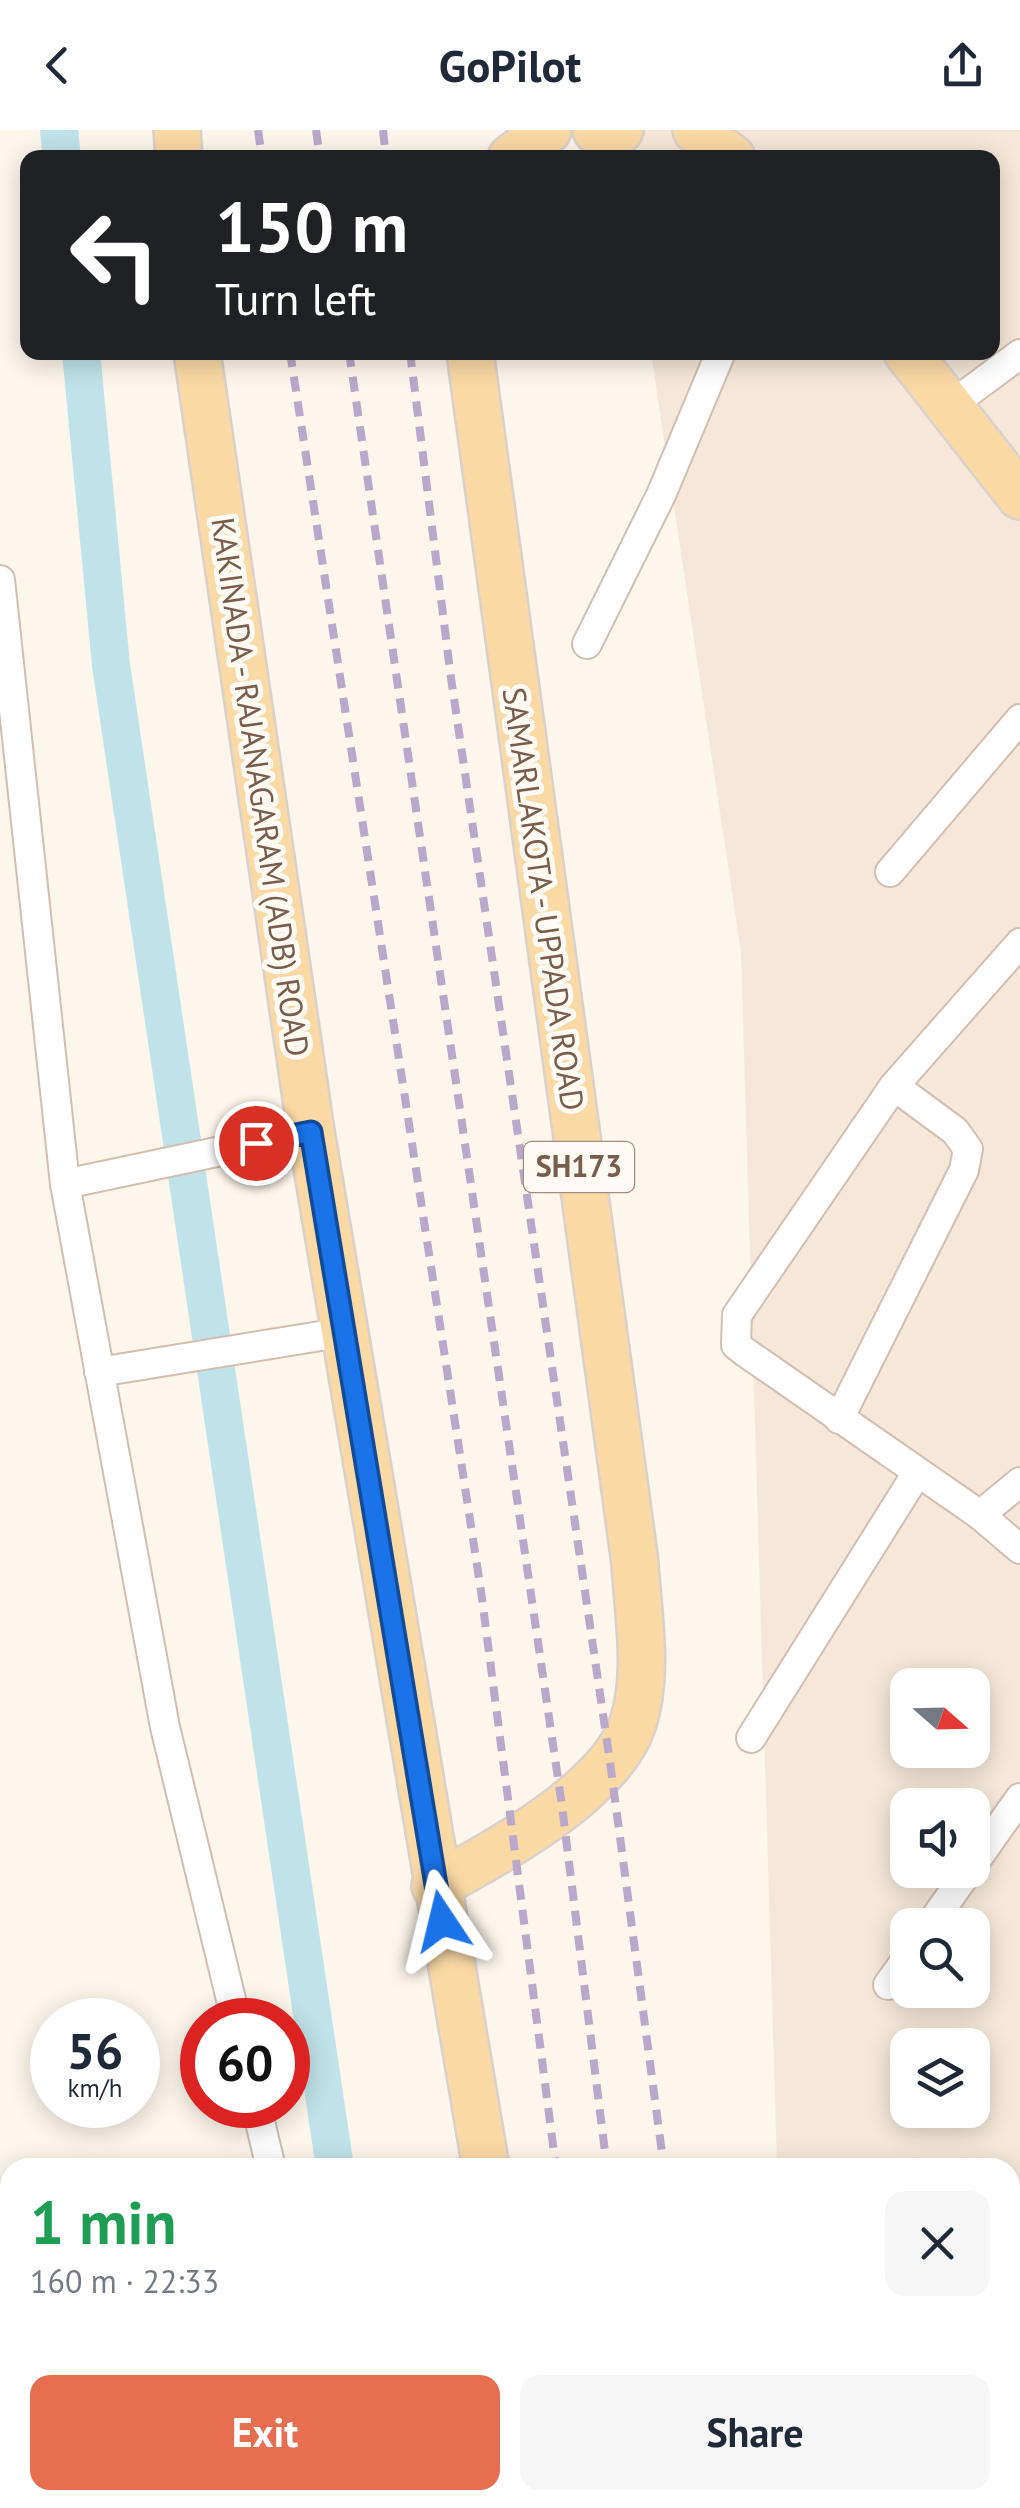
<!DOCTYPE html>
<meta charset="utf-8">
<style>
:root{--surface:#fff;--page:#f6f6f7;--text:#1f2937;--muted:#747a83;--accent:#e76f51}
body{margin:0;font-family:"PT Sans",sans-serif;background:var(--page);color:var(--text);height:100vh;display:flex;flex-direction:column;font-size:38px;white-space:nowrap}
*{box-sizing:border-box;margin:0}
p{font-size:32px;color:var(--muted)}
.icon{flex:none;width:55px;height:55px;fill:none;stroke:currentColor;stroke-width:2;stroke-linecap:round;stroke-linejoin:round}
.map{position:relative;flex:1;overflow:hidden}
.panel{position:absolute;left:0px;top:2028px;width:1020px;height:352px;display:flex;flex-direction:column;background:var(--surface);border-radius:30px 30px 0 0;box-shadow:0 5px 25px #0003}
.panel>*{flex:none}
.guide{position:absolute;left:20px;top:20px;width:980px;height:210px;border-radius:20px;box-shadow:0 5px 25px #0003;background:#202124;color:#fff;overflow:hidden}
.needle{width:65px;rotate:110deg}
.buttons{position:absolute;left:890px;top:1538px;display:grid;gap:20px}
.buttons a{display:grid;place-items:center;width:100px;height:100px;border-radius:20px;background:var(--surface);box-shadow:0 5px 25px #0003;font-size:50px}
.speed{position:absolute;left:30px;top:1868px;display:flex;gap:20px;font-size:50px;font-weight:700;text-align:center}
.speed>*{display:grid;place-content:center;width:130px;height:130px;border-radius:50%;background:var(--surface);box-shadow:0 5px 25px #0003;line-height:1}
.speed small{font-size:25px;font-weight:400}
.speed .limit{border:15px solid #d22;background:#fff;color:#111}
.pin{position:absolute;display:grid;place-items:center;width:85px;height:85px;color:#fff;margin:-42px;border:5px solid #fff;border-radius:50%;box-shadow:0 2px 10px #0007}
.me{position:absolute;width:110px;margin:-55px;rotate:350deg;stroke-linejoin:round;filter:drop-shadow(0 0 8px #0008)}
.turn{display:flex;align-items:center;gap:35px;height:210px;padding:0 30px;font-size:45px}
.turn .icon{width:130px;height:130px;stroke-width:2.5}
.turn b{display:block;font-size:70px;line-height:85px}
.round{display:grid;place-items:center;flex:none;width:105px;height:105px;border-radius:20px;background:var(--page)}
.overview{display:flex;align-items:center;justify-content:space-between;height:170px;padding:0 30px}
h1{font-size:60px;font-weight:600;line-height:75px;color:#1e9e55}
.button{display:flex;gap:20px;margin-top:auto;padding:20px 30px}
.button a{flex:1;height:115px;border-radius:20px;background:var(--accent);color:#fff;font-size:40px;font-weight:600;line-height:115px;text-align:center}
.button a+a{background:var(--page);color:var(--text)}
header{display:flex;justify-content:space-between;align-items:center;height:130px;padding:0 30px;background:var(--surface);font-size:45px;font-weight:600}
.map>svg:first-child{display:block}
</style>
<header><svg class="icon" aria-label="back" viewBox="0 0 24 24"><path d="M15 5l-7 7 7 7"/></svg>GoPilot<svg class="icon" aria-label="share" viewBox="0 0 24 24"><path d="M12 15V3M7 8l5-5 5 5M5 13v7h14v-7"/></svg></header>
<div class="map">
<svg width="1020" height="2378" viewBox="0 0 1020 2378">
<rect width="100%" height="100%" fill="#fdf6ec"/>
<path fill="#f5e8da" fill-rule="evenodd" d="M617,0H1020V2378H935L928,2370H1010V2038L777,2037L741,822L651,223L992,222V28L621,27ZM908,1555H972V1620H908ZM908,1675H972V1740H908ZM908,1795H972V1860H908ZM908,1915H972V1980H908Z"/>
<g fill="none" stroke-linecap="round" stroke-linejoin="round">
<g stroke="#bfe3e8" stroke-width="38">
<polyline points="59,0 62,28"/>
<polyline points="81,222 111,535 335,2038"/>
<polyline points="367,2378 373,2370"/>
</g>
<defs>
<g id="street">
<polyline points="950,276 1020,224"/>
<polyline points="0,450 65,1054 165,1597 236,1890"/>
<polyline points="587,514 661,365 721,222"/>
<polyline points="890,742 1020,589"/>
<polyline points="1020,813 894,956 737,1185 736,1215 745,1222 980,1385 1020,1419"/>
<polyline points="65,1054 311,1002"/>
<polyline points="99,1242 345,1202"/>
<polyline points="839,1289 964,1040 968,1019 955,1001 894,956"/>
<polyline points="980,1385 1020,1352"/>
<polyline points="751,1608 917,1343"/>
<polyline points="972,1736 1020,1668"/>
<polyline points="930,1795 969,1740"/>
<polyline points="888,1855 908,1827"/>
<polyline points="256,1975 271,2038"/>
<polyline points="1013,2110 1020,2098"/>
<polyline points="261,2378 264,2370"/>
</g>
<g id="primary">
<polyline points="177,0 179,28"/>
<polyline points="596,0 620,0"/>
<polyline points="696,0 732,28"/>
<polyline points="511,28 548,0"/>
<polyline points="197,222 311,1002 486,2038"/>
<polyline points="907,222 1020,366"/>
<path d="M435,1756C495,1724 611,1661 633,1593C649,1544 638,1484 635,1433L470,222"/>
<polyline points="513,2370 514,2378"/>
</g>
</defs>
<use href="#street" stroke="#d1beb0" stroke-width="32"/>
<use href="#primary" stroke="#dad1cd" stroke-width="50"/>
<use href="#street" stroke="#fff" stroke-width="28"/>
<use href="#primary" stroke="#fbd9a5" stroke-width="45"/>
<g stroke="#b9a8c9" stroke-width="8" stroke-dasharray="15 10" stroke-linecap="butt">
<polyline points="258,0 262,28"/>
<polyline points="316,0 320,28"/>
<polyline points="383,0 386,28"/>
<polyline points="290,222 481,1461 556,2038"/>
<polyline points="349,222 562,1676 607,2038"/>
<polyline points="410,222 451,548 610,1632 664,2038"/>
<polyline points="598,2370 599,2378"/>
<polyline points="648,2370 649,2378"/>
<polyline points="709,2370 710,2378"/>
</g>
</g>
<g fill="none" stroke-linecap="round" stroke-linejoin="round">
<defs>
<polyline id="route" points="256,1013 311,1002 442,1791"/>
</defs>
<use href="#route" stroke="#114b97" stroke-width="25"/>
<use href="#route" stroke="#1a73e8" stroke-width="18"/>
</g>
<g text-anchor="middle" stroke-width="10" stroke-linejoin="round" paint-order="stroke">
<rect fill="#fffaf3" stroke="#a28b7f" stroke-width="2.5" x="524" y="1012" width="110" height="50" rx="8"/>
<g font-size="30" font-weight="bold" fill="#7a5c4d">
<text x="579" y="1047">SH173</text>
</g>
<g font-size="32" fill="#7a5c4d" stroke="#fffaf3">
<text transform="translate(260 657) rotate(82)" y="11">KAKINADA - RAJANAGARAM (ADB) ROAD</text>
<text transform="translate(543 769) rotate(82)" y="11">SAMARLAKOTA - UPPADA ROAD</text>
</g>
</g>
</svg>
<div class="buttons">
<a><svg class="needle" viewBox="-14 -14 28 28"><path d="M0-13l5 13h-10z" fill="#e53935"/><path d="M0 13l5-13h-10z" fill="#747a83"/></svg></a>
<a><svg class="icon" aria-label="sound" viewBox="0 0 24 24"><path d="M4 9h4l5-4v14l-5-4H4zM17 9q2 3 0 6"/></svg></a>
<a><svg class="icon" aria-label="search" viewBox="0 0 24 24"><circle cx="10" cy="10" r="6"/><path d="M15 15l6 6"/></svg></a>
<a><svg class="icon" aria-label="layers" viewBox="0 0 24 24"><path d="M12 4l9 5-9 5-9-5zM3 14l9 5 9-5"/></svg></a>
</div>
<div class="speed"><div>56<small>km/h</small></div><div class="limit">60</div></div>
<div class="pin" style="left:256px;top:1013px;background:#d93025"><svg class="icon" aria-label="arrive" viewBox="0 0 24 24"><path d="M6 21V4h12l-3 4 3 4H6"/></svg></div>
<svg class="me" style="left:442px;top:1791px" viewBox="-20 -20 40 40"><path d="M0-17L14 15 0 8-14 15z" fill="#1a73e8" stroke="#fff" stroke-width="4"/></svg>
<div class="guide">
<div class="turn"><svg class="icon" aria-label="left" viewBox="0 0 24 24"><path d="M17 20v-9H6M10 6l-5 5 5 5"/></svg><div><b>150 m</b>Turn left</div></div>
</div>
<section class="panel">
<div class="overview"><div><h1>1 min</h1><p>160 m · 22:33</p></div><a class="round"><svg class="icon" aria-label="close" viewBox="0 0 24 24"><path d="M6 6l12 12M18 6L6 18"/></svg></a></div>
<div class="button"><a>Exit</a><a>Share</a></div>
</section>
</div>
